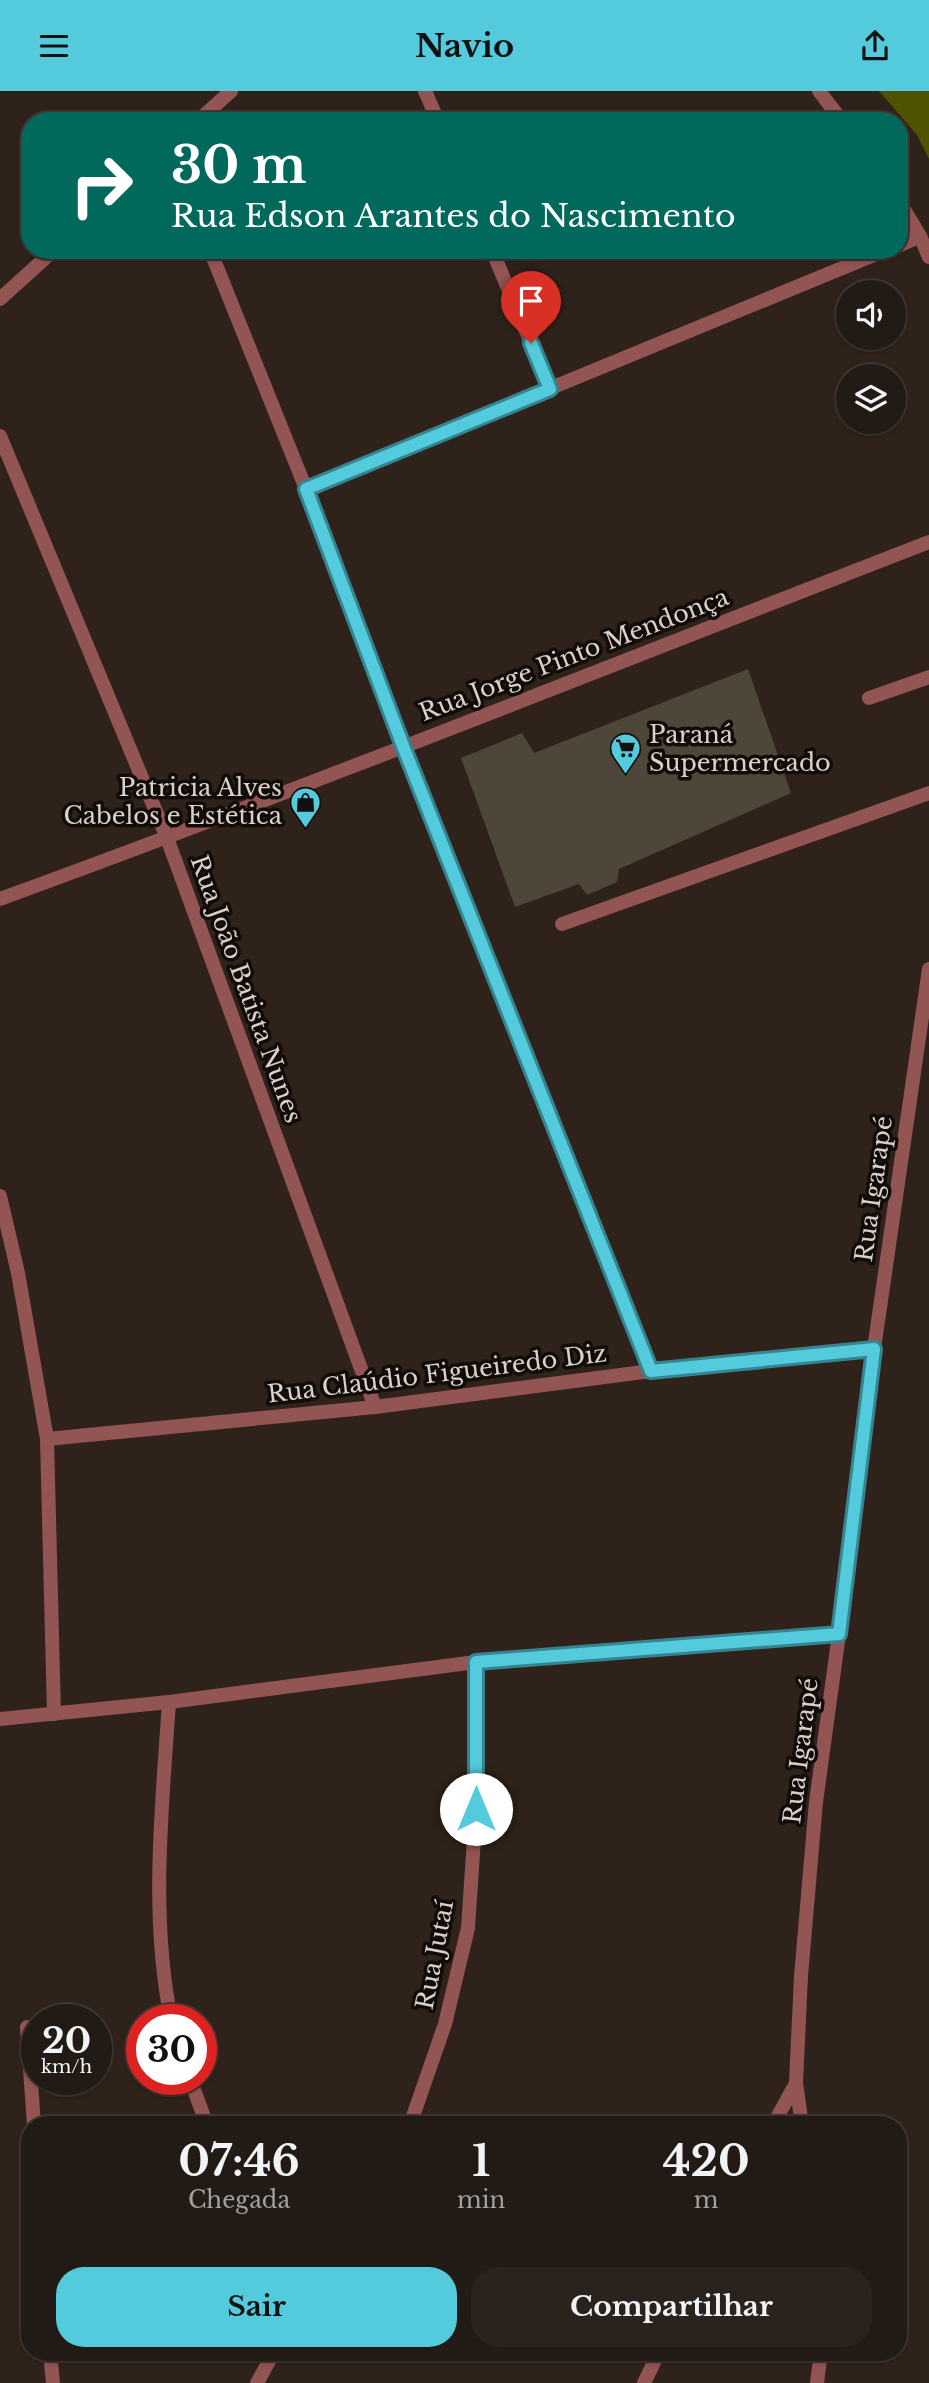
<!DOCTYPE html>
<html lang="pt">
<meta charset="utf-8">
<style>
:root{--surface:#221a14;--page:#2a231d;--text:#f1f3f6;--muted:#a2a1a0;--line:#3f3834;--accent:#53cbdc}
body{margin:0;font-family:"Libre Baskerville",serif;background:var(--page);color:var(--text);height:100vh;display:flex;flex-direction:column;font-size:26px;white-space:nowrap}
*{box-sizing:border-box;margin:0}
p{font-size:23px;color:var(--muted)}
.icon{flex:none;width:38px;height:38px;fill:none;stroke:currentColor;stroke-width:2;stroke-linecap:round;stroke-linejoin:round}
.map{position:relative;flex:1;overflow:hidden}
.sheet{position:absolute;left:21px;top:2025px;width:886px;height:245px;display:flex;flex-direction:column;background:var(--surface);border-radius:28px;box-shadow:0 2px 5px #0004,0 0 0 2px var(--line)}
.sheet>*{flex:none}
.hud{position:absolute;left:21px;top:21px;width:887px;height:147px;border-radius:28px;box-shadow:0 2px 5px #0004,0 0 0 2px var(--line);background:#00695c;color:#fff;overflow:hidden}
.buttons{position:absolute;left:836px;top:189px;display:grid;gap:14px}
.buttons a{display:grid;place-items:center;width:70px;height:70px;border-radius:50%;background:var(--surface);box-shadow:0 2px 5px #0004,0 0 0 2px var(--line);font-size:35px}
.speed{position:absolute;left:21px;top:1913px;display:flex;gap:14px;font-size:35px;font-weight:700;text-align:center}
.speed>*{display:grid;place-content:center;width:91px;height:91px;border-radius:50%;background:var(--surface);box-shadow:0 2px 5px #0004,0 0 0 2px var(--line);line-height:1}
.speed small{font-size:18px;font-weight:400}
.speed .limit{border:10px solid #d22;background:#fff;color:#111}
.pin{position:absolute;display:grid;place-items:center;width:60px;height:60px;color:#fff;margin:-72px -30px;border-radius:50% 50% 50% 0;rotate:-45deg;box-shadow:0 0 7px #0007}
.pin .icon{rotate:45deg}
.me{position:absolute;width:77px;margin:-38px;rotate:0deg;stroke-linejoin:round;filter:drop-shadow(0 0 5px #0008)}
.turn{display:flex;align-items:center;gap:24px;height:147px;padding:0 35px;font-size:32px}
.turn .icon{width:91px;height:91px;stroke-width:2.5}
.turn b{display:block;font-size:49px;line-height:60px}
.eta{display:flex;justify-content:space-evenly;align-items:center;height:119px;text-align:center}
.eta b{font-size:42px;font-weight:800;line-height:49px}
.button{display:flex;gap:14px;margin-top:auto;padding:14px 35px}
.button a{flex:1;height:80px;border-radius:28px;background:var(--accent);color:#111;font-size:28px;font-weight:800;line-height:80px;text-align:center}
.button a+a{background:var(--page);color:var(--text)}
header{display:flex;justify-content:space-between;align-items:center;height:91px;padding:0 35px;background:var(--accent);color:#111;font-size:32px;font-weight:800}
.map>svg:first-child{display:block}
</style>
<header><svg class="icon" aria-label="menu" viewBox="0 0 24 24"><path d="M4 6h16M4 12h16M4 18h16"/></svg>Navio<svg class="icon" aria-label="share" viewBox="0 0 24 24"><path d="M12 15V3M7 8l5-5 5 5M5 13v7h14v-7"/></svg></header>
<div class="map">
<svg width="929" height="2292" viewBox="0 0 929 2292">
<rect width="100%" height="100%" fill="#2e221a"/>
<polygon fill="#4d5300" points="879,0 929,0 929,68 917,44"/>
<polygon fill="#4d4639" points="748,578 791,702 619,778 617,791 587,804 579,793 515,816 461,667 522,642 534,662"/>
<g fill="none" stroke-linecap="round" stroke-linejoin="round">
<g stroke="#935454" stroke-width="14">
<polyline points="869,607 929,586"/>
<polyline points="562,833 929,702"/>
<polyline points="27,1936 34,2034"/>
<polyline points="50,2261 53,2292"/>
</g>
<g stroke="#935454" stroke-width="14">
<polyline points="425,0 438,30"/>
<polyline points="819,0 842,30"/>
<polyline points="198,30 231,0"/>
<polyline points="900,112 920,145 929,166"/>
<polyline points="900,154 920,145"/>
<polyline points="210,159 306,398 403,655 651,1280"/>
<polyline points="492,159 550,298"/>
<polyline points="0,208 54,159"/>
<polyline points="0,345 167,747 375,1316"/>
<polyline points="306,398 886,159"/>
<polyline points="0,1105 18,1182 47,1348 54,1623"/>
<polyline points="47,1348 375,1316 651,1280 874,1258"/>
<path d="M169,1611C162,1716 150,1824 171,1928"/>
<polyline points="0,1628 169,1611 476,1571 839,1543"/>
<polyline points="190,1988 207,2034"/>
<polyline points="410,2034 445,1933 468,1837 476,1718 476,1571"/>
<polyline points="773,2034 796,1992"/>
<polyline points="802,2034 796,1992 801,1885 816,1711 839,1543 874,1258 929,878"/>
<polyline points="257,2292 274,2261"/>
<polyline points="644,2292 659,2261"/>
<polyline points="817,2292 821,2261"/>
</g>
<path stroke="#935454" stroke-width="14" d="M0,808C312,694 620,571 929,451"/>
</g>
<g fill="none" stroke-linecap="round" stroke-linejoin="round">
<defs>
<polyline id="route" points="476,1718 476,1571 839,1543 874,1258 651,1280 403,655 306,398 550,298 531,252"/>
</defs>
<use href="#route" stroke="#36848f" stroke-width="18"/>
<use href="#route" stroke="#53cbdc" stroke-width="12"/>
</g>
<defs>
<symbol id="supermarket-pin" viewBox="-11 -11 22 30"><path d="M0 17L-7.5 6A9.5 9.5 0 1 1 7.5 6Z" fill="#53cbdc" stroke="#120c09"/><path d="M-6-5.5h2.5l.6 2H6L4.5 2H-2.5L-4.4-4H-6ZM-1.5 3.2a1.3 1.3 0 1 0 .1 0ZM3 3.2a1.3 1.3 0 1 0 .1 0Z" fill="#111"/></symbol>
<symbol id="shop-pin" viewBox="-11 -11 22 30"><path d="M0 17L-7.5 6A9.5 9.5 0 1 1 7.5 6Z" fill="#53cbdc" stroke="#120c09"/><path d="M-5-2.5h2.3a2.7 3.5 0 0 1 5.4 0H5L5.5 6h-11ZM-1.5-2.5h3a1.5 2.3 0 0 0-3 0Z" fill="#111"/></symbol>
</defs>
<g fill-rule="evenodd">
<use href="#supermarket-pin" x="608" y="640" width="35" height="47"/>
<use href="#shop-pin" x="288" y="694" width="35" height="47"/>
</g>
<g text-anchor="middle" stroke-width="7" stroke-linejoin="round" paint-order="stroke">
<g font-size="24" fill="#d9d0cb" stroke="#120c09">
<text transform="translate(574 564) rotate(-21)" y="8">Rua Jorge Pinto Mendonça</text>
<text transform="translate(246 898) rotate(70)" y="8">Rua João Batista Nunes</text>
<text transform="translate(874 1098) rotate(-82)" y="8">Rua Igarapé</text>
<text transform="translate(437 1283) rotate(-7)" y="8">Rua Claúdio Figueiredo Diz</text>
<text transform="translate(801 1660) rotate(-83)" y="8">Rua Igarapé</text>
<text transform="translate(435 1864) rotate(-79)" y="8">Rua Jutaí</text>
</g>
<g font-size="24" fill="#d9d0cb" stroke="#120c09" text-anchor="start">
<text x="649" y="652">Paraná<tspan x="649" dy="28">Supermercado</tspan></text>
<text x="282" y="705" text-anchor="end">Patricia Alves<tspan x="282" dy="28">Cabelos e Estética</tspan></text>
</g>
</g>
</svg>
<div class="buttons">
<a><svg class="icon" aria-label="sound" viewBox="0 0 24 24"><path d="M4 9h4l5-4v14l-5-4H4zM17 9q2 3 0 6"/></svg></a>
<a><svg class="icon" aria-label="layers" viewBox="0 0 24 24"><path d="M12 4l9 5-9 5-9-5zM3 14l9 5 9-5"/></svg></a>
</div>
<div class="speed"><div>20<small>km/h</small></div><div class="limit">30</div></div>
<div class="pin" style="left:531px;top:252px;background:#d93025"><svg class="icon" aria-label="arrive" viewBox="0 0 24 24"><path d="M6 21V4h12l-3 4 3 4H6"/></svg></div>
<svg class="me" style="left:476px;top:1718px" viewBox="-20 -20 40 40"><circle r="19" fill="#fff"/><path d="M0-13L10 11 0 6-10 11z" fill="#53cbdc"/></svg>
<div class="hud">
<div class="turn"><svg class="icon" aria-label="right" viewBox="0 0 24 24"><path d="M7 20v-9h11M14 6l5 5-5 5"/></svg><div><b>30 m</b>Rua Edson Arantes do Nascimento</div></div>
</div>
<section class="sheet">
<div class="eta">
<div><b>07:46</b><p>Chegada</p></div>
<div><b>1</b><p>min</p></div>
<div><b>420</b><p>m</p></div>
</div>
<div class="button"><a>Sair</a><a>Compartilhar</a></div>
</section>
</div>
